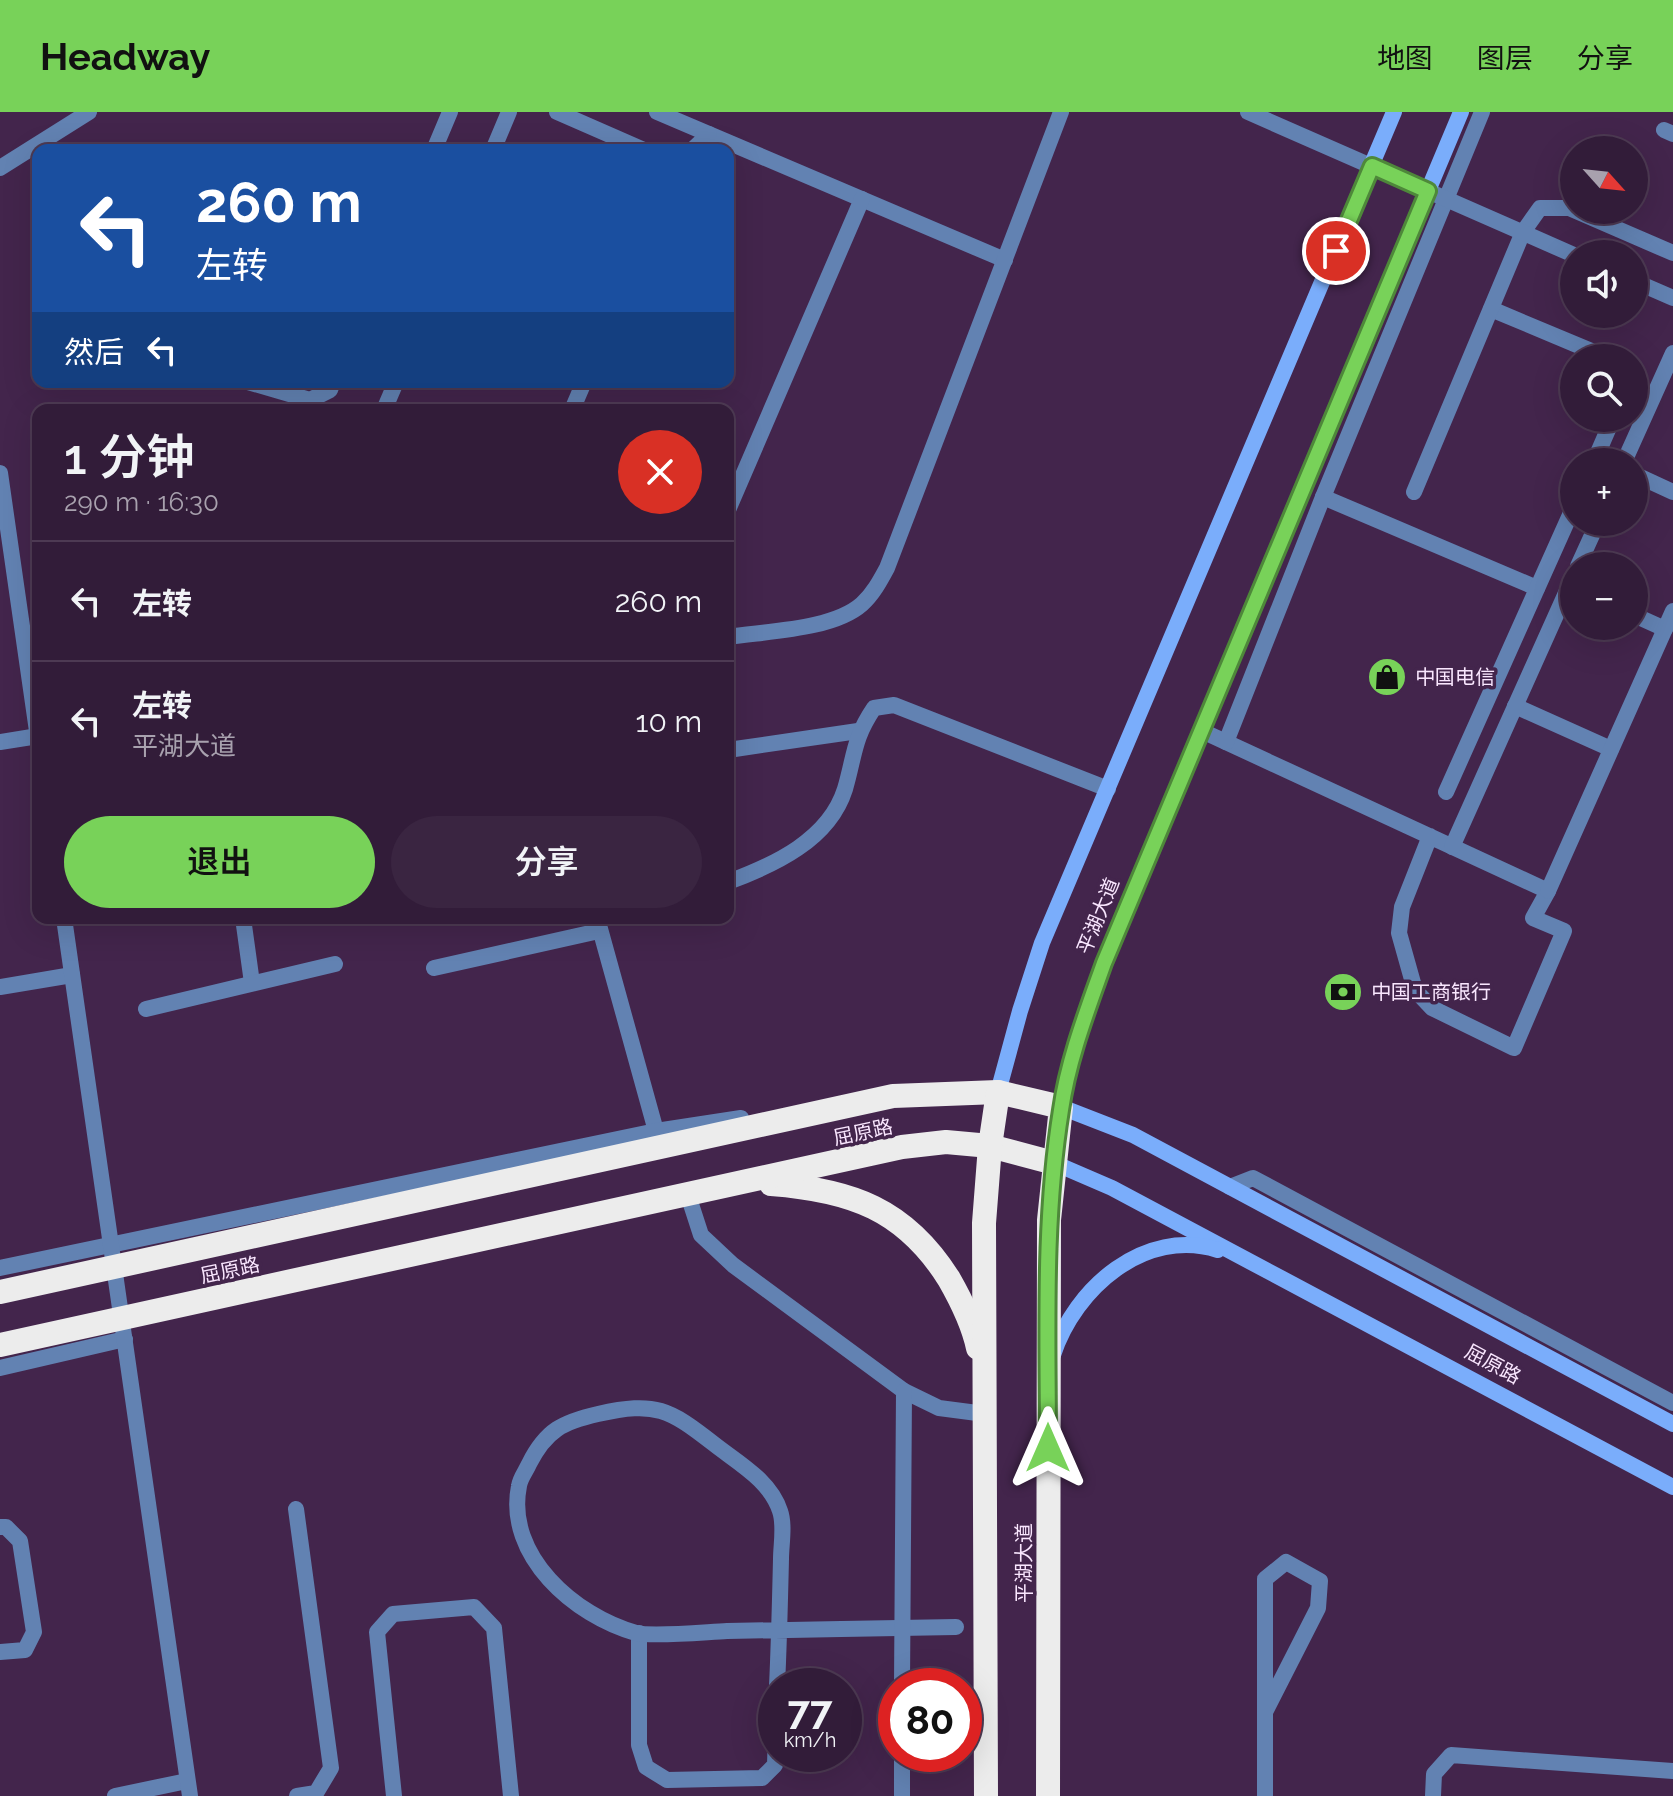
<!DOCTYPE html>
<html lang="zh">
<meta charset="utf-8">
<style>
:root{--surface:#321c39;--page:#3a2541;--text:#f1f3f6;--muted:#a8a1ae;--line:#4d3a53;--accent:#78d259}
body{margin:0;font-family:Raleway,"Noto Sans SC",sans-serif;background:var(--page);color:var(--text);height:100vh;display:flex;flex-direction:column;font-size:30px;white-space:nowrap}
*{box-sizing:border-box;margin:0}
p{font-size:26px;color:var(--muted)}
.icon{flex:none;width:44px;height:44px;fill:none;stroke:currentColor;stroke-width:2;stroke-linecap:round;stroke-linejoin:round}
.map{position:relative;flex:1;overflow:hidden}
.panel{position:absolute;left:32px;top:292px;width:702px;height:520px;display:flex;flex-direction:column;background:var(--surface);border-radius:16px;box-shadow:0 8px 32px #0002,0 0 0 2px var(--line)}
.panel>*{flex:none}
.banner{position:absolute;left:32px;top:32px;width:702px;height:244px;border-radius:16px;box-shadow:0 8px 32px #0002,0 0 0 2px var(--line);background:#1a4fa0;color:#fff;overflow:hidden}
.needle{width:52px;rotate:117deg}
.fabs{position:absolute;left:1560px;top:24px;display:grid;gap:16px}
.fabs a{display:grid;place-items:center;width:88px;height:88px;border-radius:50%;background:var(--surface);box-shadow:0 8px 32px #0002,0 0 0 2px var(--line);font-size:40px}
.speed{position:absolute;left:758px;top:1556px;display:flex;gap:16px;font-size:40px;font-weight:700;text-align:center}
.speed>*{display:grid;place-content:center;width:104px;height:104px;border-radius:50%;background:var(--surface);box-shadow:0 8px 32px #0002,0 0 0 2px var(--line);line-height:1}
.speed small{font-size:20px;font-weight:400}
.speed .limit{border:12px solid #d22;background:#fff;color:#111}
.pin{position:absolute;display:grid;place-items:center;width:68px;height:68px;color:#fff;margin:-34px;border:4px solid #fff;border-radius:50%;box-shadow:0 2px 8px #0007}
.me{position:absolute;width:88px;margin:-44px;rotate:0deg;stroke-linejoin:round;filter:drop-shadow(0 0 6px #0008)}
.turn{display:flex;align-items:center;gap:28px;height:168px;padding:0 32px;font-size:36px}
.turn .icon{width:104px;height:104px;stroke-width:2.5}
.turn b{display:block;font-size:56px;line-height:68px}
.then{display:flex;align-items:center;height:76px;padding:0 32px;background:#0003;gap:16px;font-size:30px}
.round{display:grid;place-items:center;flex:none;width:84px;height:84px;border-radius:42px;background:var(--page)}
.headline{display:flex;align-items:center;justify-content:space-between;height:136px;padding:0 32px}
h1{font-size:48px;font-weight:600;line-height:60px}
.button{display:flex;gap:16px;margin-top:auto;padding:16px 32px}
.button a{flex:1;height:92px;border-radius:48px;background:var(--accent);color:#111;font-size:32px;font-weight:600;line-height:92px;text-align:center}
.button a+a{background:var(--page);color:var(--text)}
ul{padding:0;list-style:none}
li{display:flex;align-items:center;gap:24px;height:120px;padding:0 32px;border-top:2px solid var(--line)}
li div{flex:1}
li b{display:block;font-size:30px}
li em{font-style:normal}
header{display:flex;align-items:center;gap:48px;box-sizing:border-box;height:112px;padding:0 40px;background:var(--accent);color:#111}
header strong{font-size:38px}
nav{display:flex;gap:44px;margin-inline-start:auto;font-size:28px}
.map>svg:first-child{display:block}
</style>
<header>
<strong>Headway</strong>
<nav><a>地图</a><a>图层</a><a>分享</a></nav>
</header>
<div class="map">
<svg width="1673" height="1684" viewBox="0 0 1673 1684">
<rect width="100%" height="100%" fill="#43254c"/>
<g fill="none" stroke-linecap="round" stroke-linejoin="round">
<g stroke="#6282b2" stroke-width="16">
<polyline points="557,0 644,38"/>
<polyline points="657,0 1005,148"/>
<polyline points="1664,18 1673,22"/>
<polyline points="434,38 450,0"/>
<polyline points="493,38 509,0"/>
<polyline points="692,38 709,22"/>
<polyline points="1491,197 1608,246"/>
<polyline points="248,270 310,288 330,278 333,270"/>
<polyline points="384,298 396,270"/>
<polyline points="572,298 584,270"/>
<polyline points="1594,350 1613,306"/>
<polyline points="1624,350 1673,241"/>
<polyline points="1634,362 1673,380"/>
<polyline points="1414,380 1523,120 1540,96 1569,96 1673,141"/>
<polyline points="1323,385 1537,476"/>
<polyline points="728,398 862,87"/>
<polyline points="1578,454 1598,410"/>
<polyline points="1634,503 1665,517"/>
<polyline points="1515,594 1611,637"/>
<polyline points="1202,619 1548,779 1533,806 1564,819 1514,936 1432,896 1415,878 1399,821 1402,795 1430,724"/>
<polyline points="1226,630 1323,385 1482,0"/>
<polyline points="728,638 858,619"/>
<polyline points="1446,680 1574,394"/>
<polyline points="1452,735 1574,463"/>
<path d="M728,770C774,753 829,728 845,677C855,643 853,627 874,596L894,593L1108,677"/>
<polyline points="1548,779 1673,499"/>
<polyline points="243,806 252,871"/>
<polyline points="597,806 656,1019"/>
<polyline points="434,856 599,819"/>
<polyline points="0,875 72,863"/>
<polyline points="146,897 335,852"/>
<polyline points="1230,1075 1253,1066 1673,1291"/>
<polyline points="688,1083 701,1123 733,1153 904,1279 939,1296 985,1302"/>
<polyline points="0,1156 656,1019 741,1006"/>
<polyline points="0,1256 125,1227"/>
<polyline points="296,1397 331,1656 316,1681 297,1684"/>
<polyline points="0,1415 6,1415 20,1429 34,1520 25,1538 0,1540"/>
<polyline points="639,1521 639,1633 646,1655 667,1668 762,1666 775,1653 776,1618"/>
<path d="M777,1574C779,1532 780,1489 781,1447C781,1433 785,1413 780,1399C770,1368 738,1351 714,1332C669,1297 656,1289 598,1302C563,1310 546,1318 529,1352C526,1359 520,1366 519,1374C505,1444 575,1504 636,1521C654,1525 705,1520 727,1519C803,1518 880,1516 956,1515"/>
<polyline points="902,1574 904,1279"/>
<polyline points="1265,1600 1318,1496 1320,1469 1286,1450 1265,1467 1265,1684"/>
<polyline points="115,1684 187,1669"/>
<polyline points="394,1684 377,1520 393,1502 474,1495 494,1516 511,1684"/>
<polyline points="902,1684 902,1642"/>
<polyline points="1433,1684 1434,1662 1451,1643 1673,1659"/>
</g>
<g stroke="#6282b2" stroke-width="16">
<polyline points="1248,0 1574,143"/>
<polyline points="0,56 89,0"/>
<polyline points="1634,169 1673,186"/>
<polyline points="0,361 38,626"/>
<path d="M728,525C766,519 833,518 862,492C873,482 880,469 887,456L1061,0"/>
<polyline points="0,630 38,624"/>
<polyline points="64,806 190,1684"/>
</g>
<g stroke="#7aadfb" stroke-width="16">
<polyline points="1461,0 1104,851 1082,912 1061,995 1133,1023 1673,1312"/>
<polyline points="998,980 1020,899 1042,831 1394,0"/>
<polyline points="1054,1051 1112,1076 1673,1375"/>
<path d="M1053,1243C1075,1176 1145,1115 1218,1138"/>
</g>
<g stroke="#ececec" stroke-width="24">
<path d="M771,1072C851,1078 905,1097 949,1167C961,1188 973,1212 978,1236"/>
<polyline points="0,1180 893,984 998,980 1061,995 1049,1108 1048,1684"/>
<polyline points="0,1233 902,1035 946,1030 990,1034 1054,1051"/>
<polyline points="986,1684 984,1111 990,1034 998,980"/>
</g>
</g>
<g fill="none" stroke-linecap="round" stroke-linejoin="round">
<defs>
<path id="route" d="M1048,1336C1048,1223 1043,1110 1061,998C1068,948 1087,899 1104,851L1428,79L1372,54L1336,139"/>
</defs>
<use href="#route" stroke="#4e883a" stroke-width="20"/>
<use href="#route" stroke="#78d259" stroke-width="14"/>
</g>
<defs>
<symbol id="shop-disc" viewBox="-11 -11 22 22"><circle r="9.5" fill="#78d259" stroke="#43254c"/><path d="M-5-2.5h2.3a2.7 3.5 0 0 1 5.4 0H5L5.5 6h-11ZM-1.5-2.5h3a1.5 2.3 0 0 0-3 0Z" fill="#111"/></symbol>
<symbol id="bank-disc" viewBox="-11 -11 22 22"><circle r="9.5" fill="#78d259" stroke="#43254c"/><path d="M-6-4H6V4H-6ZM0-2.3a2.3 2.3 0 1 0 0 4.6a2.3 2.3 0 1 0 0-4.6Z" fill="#111"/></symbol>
</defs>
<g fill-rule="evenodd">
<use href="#shop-disc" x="1365" y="543" width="44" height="44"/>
<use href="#bank-disc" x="1321" y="858" width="44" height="44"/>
</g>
<g text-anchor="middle" stroke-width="7" stroke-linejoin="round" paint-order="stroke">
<g font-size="20" fill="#f9e6fe" stroke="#43254c" text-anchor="start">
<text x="1415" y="572">中国电信</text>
<text x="1371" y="887">中国工商银行</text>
</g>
<g font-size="20" fill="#f9e6fe" stroke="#43254c">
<text transform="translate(1098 804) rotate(-68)" y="7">平湖大道</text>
<text transform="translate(863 1020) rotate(-12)" y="7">屈原路</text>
<text transform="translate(230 1158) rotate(-12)" y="7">屈原路</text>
<text transform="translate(1493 1252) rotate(28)" y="7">屈原路</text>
<text transform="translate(1024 1451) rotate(-90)" y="7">平湖大道</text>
</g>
</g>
</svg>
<div class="fabs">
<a><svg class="needle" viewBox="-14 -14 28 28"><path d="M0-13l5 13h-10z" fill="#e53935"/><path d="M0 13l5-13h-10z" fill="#a8a1ae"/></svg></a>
<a><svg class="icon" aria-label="sound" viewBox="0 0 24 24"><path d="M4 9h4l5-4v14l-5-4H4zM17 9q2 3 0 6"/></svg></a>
<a><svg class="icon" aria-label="search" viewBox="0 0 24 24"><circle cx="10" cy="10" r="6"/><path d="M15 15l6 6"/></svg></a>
<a>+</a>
<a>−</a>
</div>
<div class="speed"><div>77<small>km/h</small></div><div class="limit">80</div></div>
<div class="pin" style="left:1336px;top:139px;background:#d93025"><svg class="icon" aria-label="arrive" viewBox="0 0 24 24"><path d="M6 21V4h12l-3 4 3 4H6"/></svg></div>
<svg class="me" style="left:1048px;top:1336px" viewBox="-20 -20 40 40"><path d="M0-17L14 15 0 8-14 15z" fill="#78d259" stroke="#fff" stroke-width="4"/></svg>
<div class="banner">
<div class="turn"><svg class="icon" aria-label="left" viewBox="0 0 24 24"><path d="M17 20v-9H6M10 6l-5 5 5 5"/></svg><div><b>260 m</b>左转</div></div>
<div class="then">然后<svg class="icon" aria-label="left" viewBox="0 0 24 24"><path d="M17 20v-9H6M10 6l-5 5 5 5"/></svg></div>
</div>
<section class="panel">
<div class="headline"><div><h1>1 分钟</h1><p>290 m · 16:30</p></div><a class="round" style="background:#d93025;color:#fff"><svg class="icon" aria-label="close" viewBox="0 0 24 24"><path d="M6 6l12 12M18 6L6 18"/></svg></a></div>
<ul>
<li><svg class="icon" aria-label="left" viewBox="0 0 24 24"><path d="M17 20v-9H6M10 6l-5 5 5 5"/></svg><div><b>左转</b></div><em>260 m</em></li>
<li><svg class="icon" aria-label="left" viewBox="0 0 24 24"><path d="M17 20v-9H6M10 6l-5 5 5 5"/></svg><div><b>左转</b><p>平湖大道</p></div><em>10 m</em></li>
</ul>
<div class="button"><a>退出</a><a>分享</a></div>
</section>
</div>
